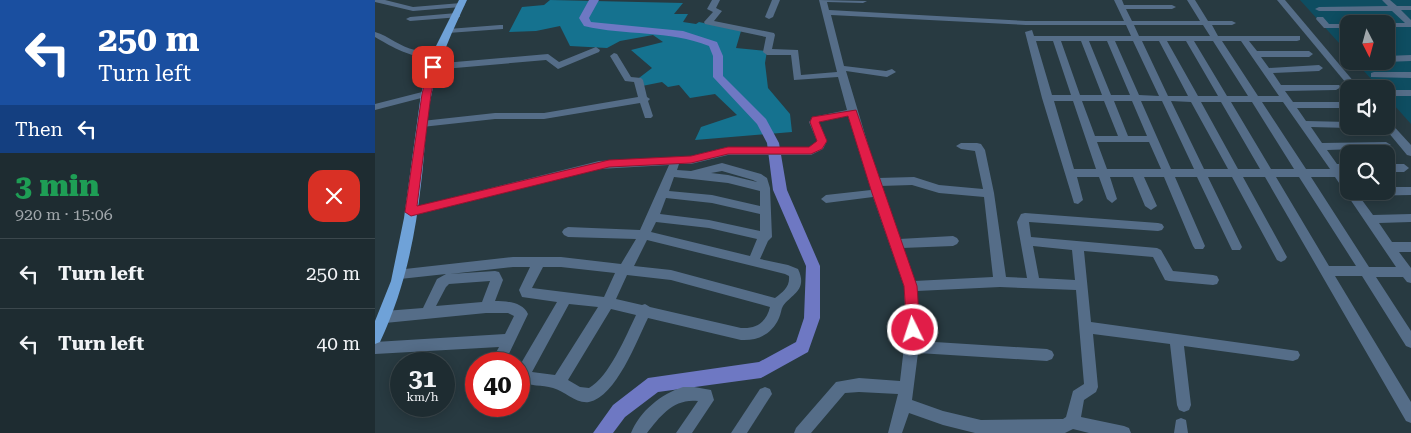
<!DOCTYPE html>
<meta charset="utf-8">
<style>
:root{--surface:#1e2c31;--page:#263439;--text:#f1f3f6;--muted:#a1a7ab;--line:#3c484d}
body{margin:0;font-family:"Roboto Serif",serif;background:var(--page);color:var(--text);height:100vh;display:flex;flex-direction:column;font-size:19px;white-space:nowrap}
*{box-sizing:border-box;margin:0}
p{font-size:16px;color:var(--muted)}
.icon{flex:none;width:28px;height:28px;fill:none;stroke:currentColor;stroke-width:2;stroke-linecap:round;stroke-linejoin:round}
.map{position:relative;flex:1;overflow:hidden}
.sheet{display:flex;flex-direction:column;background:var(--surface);width:375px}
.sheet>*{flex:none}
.guide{background:#1a4fa0;color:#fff;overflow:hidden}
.needle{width:32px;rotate:174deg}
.fabs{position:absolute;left:965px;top:15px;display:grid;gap:10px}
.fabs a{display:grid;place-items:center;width:55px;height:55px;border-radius:10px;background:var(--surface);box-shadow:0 2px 12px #0003,0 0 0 1px var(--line);font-size:25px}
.speed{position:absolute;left:15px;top:352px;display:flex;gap:10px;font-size:25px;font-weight:700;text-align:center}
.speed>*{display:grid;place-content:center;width:65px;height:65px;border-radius:50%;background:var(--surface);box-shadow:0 2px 12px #0003,0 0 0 1px var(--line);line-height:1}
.speed small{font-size:12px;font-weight:400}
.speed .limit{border:8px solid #d22;background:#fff;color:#111}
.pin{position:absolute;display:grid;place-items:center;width:42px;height:42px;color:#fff;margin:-21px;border-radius:10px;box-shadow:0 2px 8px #0006}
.me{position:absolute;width:55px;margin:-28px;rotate:356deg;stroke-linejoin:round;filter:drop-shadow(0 0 4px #0008)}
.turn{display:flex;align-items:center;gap:18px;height:105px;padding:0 15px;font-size:22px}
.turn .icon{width:65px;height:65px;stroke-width:2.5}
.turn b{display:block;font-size:35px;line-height:42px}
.then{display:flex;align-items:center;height:48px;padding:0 15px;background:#0003;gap:10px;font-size:19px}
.round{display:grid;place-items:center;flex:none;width:52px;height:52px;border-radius:15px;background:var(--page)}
.overview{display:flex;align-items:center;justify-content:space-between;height:85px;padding:0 15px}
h1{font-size:30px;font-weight:800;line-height:38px;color:#1e9e55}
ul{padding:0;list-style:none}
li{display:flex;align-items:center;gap:15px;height:70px;padding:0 15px;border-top:1px solid var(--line)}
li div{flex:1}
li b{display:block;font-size:19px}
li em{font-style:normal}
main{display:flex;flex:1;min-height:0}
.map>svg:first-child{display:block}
</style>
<main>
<section class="sheet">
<div class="guide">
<div class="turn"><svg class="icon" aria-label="left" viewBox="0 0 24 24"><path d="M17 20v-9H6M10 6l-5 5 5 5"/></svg><div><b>250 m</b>Turn left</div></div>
<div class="then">Then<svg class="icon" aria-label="left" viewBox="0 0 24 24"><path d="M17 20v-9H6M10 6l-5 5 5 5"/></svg></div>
</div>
<div class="overview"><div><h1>3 min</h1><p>920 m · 15:06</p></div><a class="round" style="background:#d93025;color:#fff"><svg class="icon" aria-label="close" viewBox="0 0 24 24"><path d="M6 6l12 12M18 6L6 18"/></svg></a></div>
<ul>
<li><svg class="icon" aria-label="left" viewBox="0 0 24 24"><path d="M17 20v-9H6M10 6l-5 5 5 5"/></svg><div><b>Turn left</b></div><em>250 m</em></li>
<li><svg class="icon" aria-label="left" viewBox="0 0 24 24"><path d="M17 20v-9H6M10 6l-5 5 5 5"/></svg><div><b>Turn left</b></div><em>40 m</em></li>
</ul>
</section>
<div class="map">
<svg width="1036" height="433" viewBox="0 0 1036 433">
<rect width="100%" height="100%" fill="#283a41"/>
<polygon fill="#0e4d61" points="925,0 1036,0 1036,124 1011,96 1011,89 1005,89 980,61 1011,61 1011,24 974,24 974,54"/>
<polygon fill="#15728f" points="175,0 308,3 299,14 313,14 308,22 321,24 324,22 366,31 361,48 392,51 390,63 393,88 415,114 417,132 320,140 326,127 362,115 340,94 315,98 304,85 293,87 287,82 262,87 260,81 277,68 256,50 288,42 278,35 245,41 232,48 195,46 185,26 161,31 134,32 147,7 169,5"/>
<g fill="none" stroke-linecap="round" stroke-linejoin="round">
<path fill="#6e78c3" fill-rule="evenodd" d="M214,0H224L214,18L216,22L308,31L342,42L348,56V76L391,119L404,143L412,190L445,266V318L433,352L386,378L283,392L250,417L238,433H218L238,405L273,378L384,362L421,342L429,318L431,266L398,190L392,143L382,124L338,77V56L334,46C294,30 251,36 209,26L204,18Z"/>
<g fill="#556d88" fill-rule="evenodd">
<polygon points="0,0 10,0 38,7 86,3 90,5 86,7 38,11 0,2"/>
<path d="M337,0H345L341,8L347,11L339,21L399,33L400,35L397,49L423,50L426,75L462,72L444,0L492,1L488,3L452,2L454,10L651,21H749L739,0H747L749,5H797L801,7L797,9H751L757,21H825L812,0H820L833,21H857L861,23L857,25H837L843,36H925V40L922,41H874L882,51H934L938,54L934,57H886L894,68L944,65L948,68L944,71L898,73L906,85H964L966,87L961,90L910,91L918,102H974V108H922L931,121L974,122V126H978L974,128L936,127L947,143L1011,142L1016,145L1011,148L952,150L962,164H974V172H968L974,180V191H1011V187H1036V195L984,196L998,215L1036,214V222L1004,223L1017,242H1036V252H1024L1036,268V283L1032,282L1028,277H1001L1036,331V348L1031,346L987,276H960L1036,402V423L1031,421L890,177H868L912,257L910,260L906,262L902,260L857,177H833L867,247L865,250H857L822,177H800L830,246L828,249H820L818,246L789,177H769L782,206L776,210L770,206L758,177H735L742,199L737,203L732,199L724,177H702L708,200L703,204L699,203L667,98L650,32L657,30L659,36H756L751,25H651L456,15L469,66L511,71L517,69L521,72L512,77L471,71L503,178L539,177L564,185L608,189L600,151L586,149L581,146L586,143H602L606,144L610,150L619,193L631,277L652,278L642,222L646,214L650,213L783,223L787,224L789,227L787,230L783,231L654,222L656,237L782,248L786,250L798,271L838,275L842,276L844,280L842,284L838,285L794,281L790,280L778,257L709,251L716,322L923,351L925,355L923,359L918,361L809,346L816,405L814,410L809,412L804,410L802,405L795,344L718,334L723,387L721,392L709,400L706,417L749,426L754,428L756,433H714L698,429L690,433H600L568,425L534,413L527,433H513L523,394L484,392L470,393L436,433H419L421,428L461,382L484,378L525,381L531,330L529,286L498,197L451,203L446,199L451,195L496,190L473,116L444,122L452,141L448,149L436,155H353L316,164H304L302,170L316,171L347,163L386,174L392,178L395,188L397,237L393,241L385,259L413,265L423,269C433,290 417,294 408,306C406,309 406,314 404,318C397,334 383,341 366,340L273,318C262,340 241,397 214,402C201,404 190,391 178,388C167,385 155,386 144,382L145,365L182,302L147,297L144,290L155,267H138L75,274L120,271L124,272L128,280L120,301C131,301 148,302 153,314L129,364H115L124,347L0,354V342L130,334L139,316L133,313H111L10,323L5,321L4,317L5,313L10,311L48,308L62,279L71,274L25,279L21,278L19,274L21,270L138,257H186L246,264L261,239L193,237L189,235L187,232L189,229L193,227L265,230L294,165L224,169L36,216L30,212L32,209L224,161L316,156L353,147H434L440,145L442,141L434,122L438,117L472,110L463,77L419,80L416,55H392L388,52L391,37L330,24L329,22L338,12L332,9ZM759,25H828L835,36H764ZM661,41H678L696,95H677ZM686,41H706L727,95H705ZM714,41H732L755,95H736ZM740,41H758L784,96L764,95ZM767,41H784L813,96H793ZM792,41H811L843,96H823ZM819,41H838L873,96H852ZM847,41H866L904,96H883ZM679,101H698L721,169H699ZM707,101H729L743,136H720ZM739,101H757L772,136H753ZM766,101H787L819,169H796ZM796,101L816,102L853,169H829ZM826,102H846L885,169H863ZM856,102H877L919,169H896ZM887,102H908L955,169H931ZM722,142H774L786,169H732ZM347,171L378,180L382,182L353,175L336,173ZM299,177L353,183L385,191V206L337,195L294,191ZM901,177H924L981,266H954ZM936,177H960L1021,267H994ZM537,185L564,193L609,197L618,277L539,281L527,248L578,246L582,244L584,241L582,238L578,236L524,239L505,186ZM291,198L337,203L385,214V231L334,220L285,214ZM281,222L334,228L382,239L375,256L276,232ZM272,240L410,274L414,276C415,287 408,292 400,298L296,270L259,266ZM658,246L697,250L700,280L664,278ZM168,267H186L240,273L229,297L157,288ZM252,275L296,280L395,307C391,323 381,329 366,328L275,307L270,304L267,305L241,299ZM115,281L107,302L61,306L71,287L74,284ZM625,287L701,290L709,384L698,391L691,417L688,419L606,420L568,411L537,400L543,353L672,361L677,359L679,355L677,351L672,349L544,341L542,291ZM194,304L223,307L180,375L157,372ZM236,309L261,315C251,336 234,377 214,388L205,387L193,380Z"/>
<polygon points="397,0 405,0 398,17 394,19 390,17"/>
<polygon points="902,0 910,0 985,89 976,89"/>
<polygon points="1007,0 1015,0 1022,6 1036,6 1036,10 1026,10 1036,20 1036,27 1011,27 1011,24 1008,23 1030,23 1017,11 944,11 940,9 944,7 1013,6"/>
<polygon points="82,13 85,13 85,17 35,21 31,19 35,17"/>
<polygon points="942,17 948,17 954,24 975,24 974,28 949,28 941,19"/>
<polygon points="125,25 128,25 128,29 73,33 69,31 73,29"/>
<path d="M0,32C14,36 25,47 40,50C49,52 61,47 67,52C48,66 17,47 0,37Z"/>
<polygon points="221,47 225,50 224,52 183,69 171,60 57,70 53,67 57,64 173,54 184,62"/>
<polygon points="239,53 242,54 256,77 266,78 268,80 272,97 275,99 273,101 278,116 276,118 270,118 265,103 169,119 120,119 47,127 42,124 47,121 120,113 169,113 263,97 259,82 250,81 235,56"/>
<polygon points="1036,55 1036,61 1011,62 1010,61 1011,61 1011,56"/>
<polygon points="999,72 1036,72 1036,78 996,77 996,73"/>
<polygon points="1011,90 1036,90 1036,96 1012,96"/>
<polygon points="51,91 54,92 54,96 0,110 0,104"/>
<polygon points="1011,120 1014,121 1036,145 1036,156 1032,155 1008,126 1011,126"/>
<polygon points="1011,164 1029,164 1034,168 1029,172 1011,172"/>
<path d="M308,387H319L336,390L339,400L317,433H301L323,401C299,398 285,416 272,433H256C265,411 286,394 308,387Z"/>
<polygon points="390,387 395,389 397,394 372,433 356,433 385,389"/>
<polygon points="806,418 811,420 813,433 799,433 801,420"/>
</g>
<path fill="#6fa2d8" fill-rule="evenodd" d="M84,0H92C78,30 64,59 57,92C50,122 50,154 46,184C40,239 29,291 5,342L0,344V321L16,281L29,218L46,94L58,52Z"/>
</g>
<polygon fill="#e11d48" stroke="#92132f" points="54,65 62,67 56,94 42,206 234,160 316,156 353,147 434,147 442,141 435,122 437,117 481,110 542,286 545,330 543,334 538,335 534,334 532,330 529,286 497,193 473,116 444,122 452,141 447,149 436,154 353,154 316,163 234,167 36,216 30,212 47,94"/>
</svg>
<div class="fabs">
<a><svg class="needle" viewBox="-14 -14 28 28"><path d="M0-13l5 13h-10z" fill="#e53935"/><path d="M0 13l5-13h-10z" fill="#a1a7ab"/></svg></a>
<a><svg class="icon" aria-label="sound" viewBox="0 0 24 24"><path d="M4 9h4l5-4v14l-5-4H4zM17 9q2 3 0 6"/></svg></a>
<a><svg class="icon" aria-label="search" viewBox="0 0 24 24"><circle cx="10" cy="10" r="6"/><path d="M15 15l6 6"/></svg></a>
</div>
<div class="speed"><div>31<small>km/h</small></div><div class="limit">40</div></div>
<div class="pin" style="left:58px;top:67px;background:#d93025"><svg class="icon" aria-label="arrive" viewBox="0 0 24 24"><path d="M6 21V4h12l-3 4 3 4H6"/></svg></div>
<svg class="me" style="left:538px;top:330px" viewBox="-20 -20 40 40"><circle r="17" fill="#e11d48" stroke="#fff" stroke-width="3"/><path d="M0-11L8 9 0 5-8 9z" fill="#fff"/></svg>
</div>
</main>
